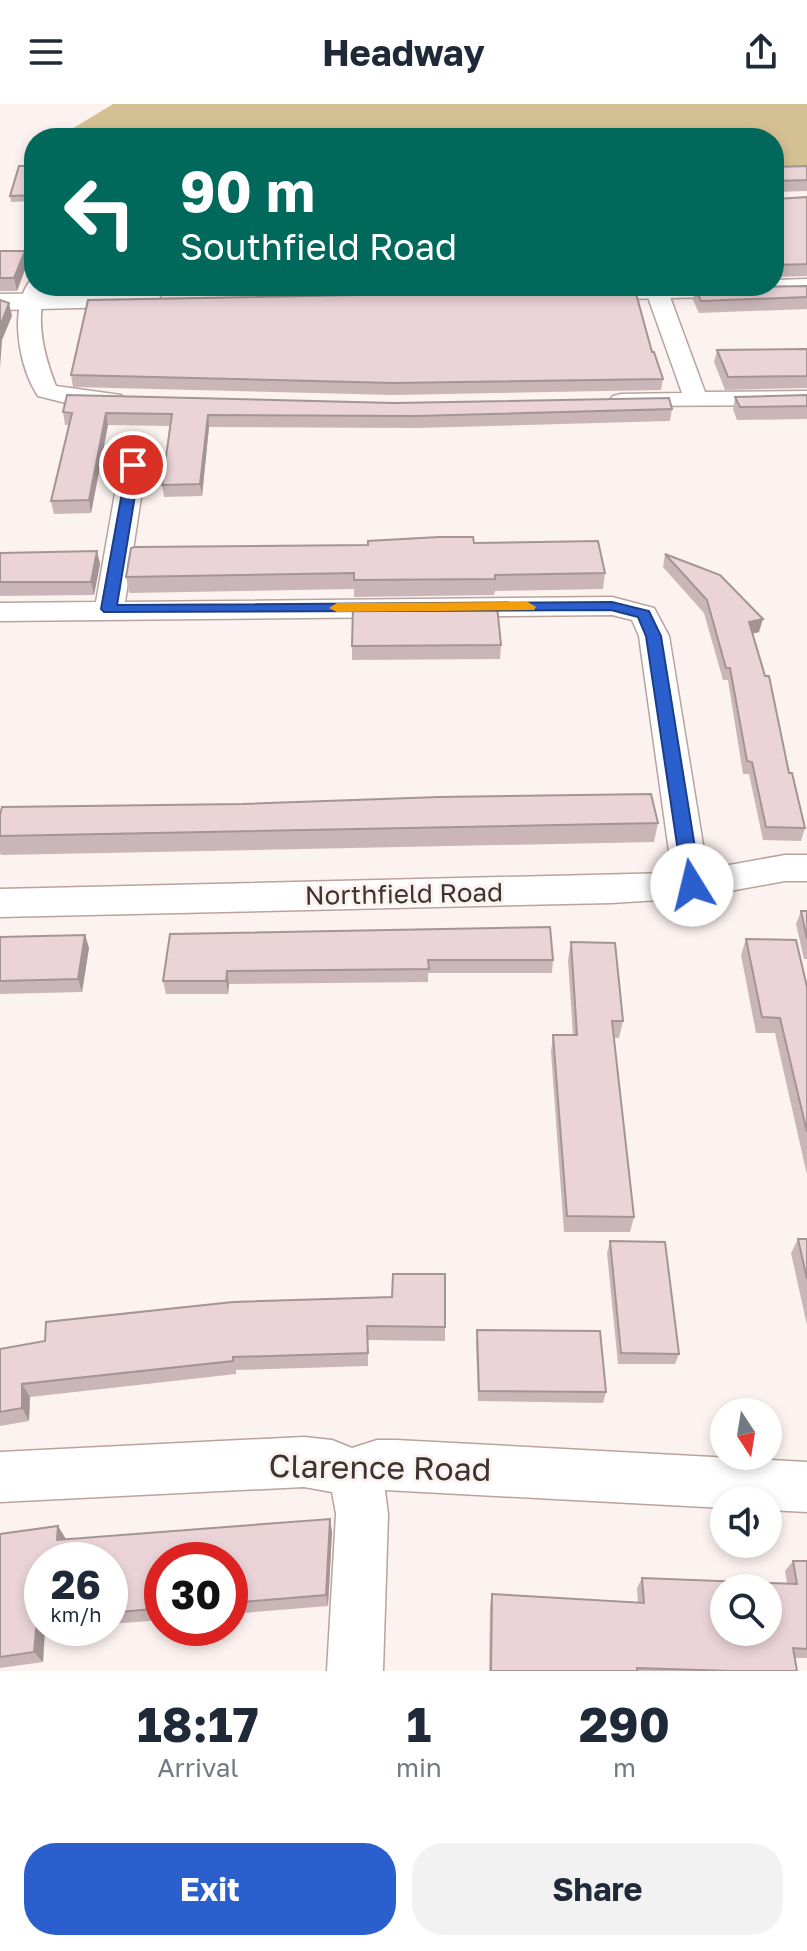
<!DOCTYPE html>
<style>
:root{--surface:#fff;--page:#f2f2f3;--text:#1f2937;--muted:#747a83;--accent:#2b5fcd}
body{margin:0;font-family:"Golos Text",sans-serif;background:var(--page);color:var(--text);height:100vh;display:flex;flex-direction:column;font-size:30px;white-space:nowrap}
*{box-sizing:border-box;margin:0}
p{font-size:26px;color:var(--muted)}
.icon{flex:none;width:44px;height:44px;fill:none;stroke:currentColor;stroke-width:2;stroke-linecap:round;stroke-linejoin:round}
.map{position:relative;height:1567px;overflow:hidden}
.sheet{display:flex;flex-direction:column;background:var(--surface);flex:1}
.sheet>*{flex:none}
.hud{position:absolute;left:24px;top:24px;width:760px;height:168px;border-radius:32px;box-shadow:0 4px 12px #0003;background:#00695c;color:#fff;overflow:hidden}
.needle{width:52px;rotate:168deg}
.buttons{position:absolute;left:710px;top:1294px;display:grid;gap:16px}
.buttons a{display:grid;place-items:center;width:72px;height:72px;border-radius:50%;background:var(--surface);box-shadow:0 4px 12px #0003;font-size:40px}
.speed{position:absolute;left:24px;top:1438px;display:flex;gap:16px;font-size:40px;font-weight:700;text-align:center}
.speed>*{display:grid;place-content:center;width:104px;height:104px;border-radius:50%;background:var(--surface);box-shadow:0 4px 12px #0003;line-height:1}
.speed small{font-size:20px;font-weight:400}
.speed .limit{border:12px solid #d22;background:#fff;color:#111}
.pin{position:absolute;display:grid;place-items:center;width:68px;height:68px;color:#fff;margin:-34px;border:4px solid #fff;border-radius:50%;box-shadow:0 2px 8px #0007}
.me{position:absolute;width:88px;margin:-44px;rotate:351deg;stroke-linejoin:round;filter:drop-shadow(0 0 6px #0008)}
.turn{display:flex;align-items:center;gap:28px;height:168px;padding:0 24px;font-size:36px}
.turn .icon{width:104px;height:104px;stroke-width:2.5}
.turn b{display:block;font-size:56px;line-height:68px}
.eta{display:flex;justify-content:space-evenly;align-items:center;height:136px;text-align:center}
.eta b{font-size:48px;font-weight:700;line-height:56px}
.button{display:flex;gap:16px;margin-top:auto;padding:16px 24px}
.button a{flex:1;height:92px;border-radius:32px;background:var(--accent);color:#fff;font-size:32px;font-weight:700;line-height:92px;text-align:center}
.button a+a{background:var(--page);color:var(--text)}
header{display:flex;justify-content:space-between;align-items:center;height:104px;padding:0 24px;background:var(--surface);font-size:36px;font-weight:700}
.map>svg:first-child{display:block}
</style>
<header><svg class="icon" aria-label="menu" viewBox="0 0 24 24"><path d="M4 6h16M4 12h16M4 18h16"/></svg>Headway<svg class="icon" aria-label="share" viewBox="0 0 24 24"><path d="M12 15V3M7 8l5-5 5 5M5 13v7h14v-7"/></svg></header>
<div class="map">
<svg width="807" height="1567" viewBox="0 0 807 1567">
<rect width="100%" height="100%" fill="#fcf2f0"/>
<polygon fill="#d4c093" points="113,0 807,0 807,63 774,64 774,34 57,34"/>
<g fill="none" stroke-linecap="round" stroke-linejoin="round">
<defs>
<g id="minor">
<path d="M34,176V182H47C34,214 44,252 56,282L121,291L125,296L121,301L70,300L38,292C19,263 9,207 29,178Z"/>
<polygon points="644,182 666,182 705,288 807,287 807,301 613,302 609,297 613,292 621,290 682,289"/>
<polygon points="133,353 142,356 146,361 125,498 612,493 654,504 669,532 707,765 785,751 807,751 807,777 785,777 692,794 611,799 0,813 0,785 672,769 639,532 632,516 612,511 0,517 0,499 96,498 120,361 124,356"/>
<polygon points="304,1333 332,1336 352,1344 377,1336 396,1336 807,1358 807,1408 768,1406 768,1396 724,1396 724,1404 385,1386 388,1410 383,1567 327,1567 336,1410 332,1388 304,1383 0,1398 0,1348"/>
</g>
<g id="tertiary">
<polygon points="807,175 807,191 577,196 568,194 564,188 570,182 774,182 774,176"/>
<polygon points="149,188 158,190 162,196 158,202 0,206 0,190"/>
</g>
</defs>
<use href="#minor" stroke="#b9a39e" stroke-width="3"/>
<use href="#tertiary" stroke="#b9a39e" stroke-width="3"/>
<use href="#minor" fill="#fff" fill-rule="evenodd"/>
<use href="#tertiary" fill="#fff" fill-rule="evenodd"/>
</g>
<g fill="#cab6b9">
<polygon points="34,62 34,97 11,98 10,92"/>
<polygon points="807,62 807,87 774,88 774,63"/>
<polygon points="774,93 776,95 807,93 807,172 774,173"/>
<polygon points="0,147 27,160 17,187 0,187"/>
<polygon points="94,182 371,182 95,185"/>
<polygon points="695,184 807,193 807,205 699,209 693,196"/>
<polygon points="807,245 807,284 725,286 714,258 717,246"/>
<polygon points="652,248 663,275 661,286 394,291 73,283 71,271"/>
<polygon points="807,291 807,315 737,316 733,305 735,293"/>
<polygon points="672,305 670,317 416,324 209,323 202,392 164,393 162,381 170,322 108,321 91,409 54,410 51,397 69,321 65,321 63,308"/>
<polygon points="474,439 605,469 603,485 495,487 494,491 354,493 354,485 129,489 126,473"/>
<polygon points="97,447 100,460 94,491 0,492 0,449"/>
<polygon points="665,450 759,528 752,530 789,669 805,724 801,737 763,736 749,670 743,670 728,576 723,576 704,509 663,463"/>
<polygon points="501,541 500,555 352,556 352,542"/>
<polygon points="658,719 654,738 1,751 0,749 0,732"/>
<polygon points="801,807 807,807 807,855 804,855 796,820"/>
<polygon points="170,830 553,856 552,869 428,869 428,878 229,880 228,890 166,890 163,877"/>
<polygon points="85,831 89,844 82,888 0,890 0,833"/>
<polygon points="746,835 807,883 807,1071 775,929 756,929 741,851"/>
<polygon points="571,838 623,917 619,934 614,934 634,1113 630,1128 564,1128 551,948 553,931 573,931 568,856"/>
<polygon points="798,1135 807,1135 807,1221 791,1149"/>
<polygon points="610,1137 679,1250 675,1260 618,1260 607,1149"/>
<polygon points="46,1218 445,1223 445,1237 368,1236 368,1262 236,1266 236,1270 30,1293 29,1317 0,1322 0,1245 45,1237"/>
<polygon points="477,1226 606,1288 603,1299 478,1297 476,1237"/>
<polygon points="332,1428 328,1502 230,1510 230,1456 162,1456 162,1516 110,1520 110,1456 42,1456 42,1524 63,1524 45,1525 43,1558 0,1564 0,1430 66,1435"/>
<polygon points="793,1457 807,1457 807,1554 795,1554 797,1567 489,1567 490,1501 492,1490 638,1499 637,1484 642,1474 787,1479 785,1467"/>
</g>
<g fill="#a49496">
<polygon points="25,147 27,160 17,187 14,174"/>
<polygon points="9,199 12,212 2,236 0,264 0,222"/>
<polygon points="106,309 108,321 91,409 89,396"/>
<polygon points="208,311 209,323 202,392 200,380"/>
<polygon points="97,447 100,460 94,491 91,478"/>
<polygon points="763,515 759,528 746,531 749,518"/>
<polygon points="85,831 89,844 82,888 78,875"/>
<polygon points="227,867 229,880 228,890 226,877"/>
<polygon points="22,1280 30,1293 29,1317 22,1304"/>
<polygon points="330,1415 332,1428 328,1502 326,1491"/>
<polygon points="58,1422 66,1435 65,1448 57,1436"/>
<polygon points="37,1515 42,1521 42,1524 45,1525 43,1558 34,1548"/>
</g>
<g fill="#ebd4d7" stroke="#a49496" stroke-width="2" fill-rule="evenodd">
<polygon points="19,62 34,62 34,91 10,92"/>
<polygon points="807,62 807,76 776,77 774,79 774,63"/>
<polygon points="774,93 776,95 807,93 807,160 776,161 774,166"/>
<polygon points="0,147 25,147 14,174 0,174"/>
<polygon points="807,182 807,193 701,197 695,184"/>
<polygon points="635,186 652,248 654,248 663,275 394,279 71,271 88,196"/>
<polygon points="0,196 9,199 0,222"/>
<polygon points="807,245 807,272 728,273 717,246"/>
<polygon points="67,291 394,299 669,294 672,305 416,312 208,311 200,380 162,381 172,310 106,309 89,396 51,397 72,309 63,308"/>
<polygon points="807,291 807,302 740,303 735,293"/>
<polygon points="439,433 473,433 474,439 598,437 605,469 495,471 495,475 354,476 354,469 126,473 131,444 135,443 368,441 368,437"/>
<polygon points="97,447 91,478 0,478 0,449"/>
<polygon points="665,450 720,471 763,515 749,518 765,572 769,572 789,669 792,669 805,724 766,723 752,658 747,657 730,564 726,564 707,496"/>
<polygon points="497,502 501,541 352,542 353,503"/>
<polygon points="651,690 658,719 0,732 0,711 2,703 242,700 439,693"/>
<polygon points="801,807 807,807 807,835"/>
<polygon points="550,823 553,856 428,856 429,865 227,867 226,877 163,877 170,830"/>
<polygon points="85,831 78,875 0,877 0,833"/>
<polygon points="746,835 796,836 807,883 807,1028 780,914 762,913"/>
<polygon points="571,838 615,839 623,917 612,917 634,1113 567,1112 553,931 577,931"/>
<polygon points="798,1135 807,1135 807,1175"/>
<polygon points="610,1137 665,1138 679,1250 621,1249"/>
<polygon points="393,1170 445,1170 445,1223 367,1222 368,1249 233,1253 233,1257 22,1280 22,1304 0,1308 0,1245 45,1237 46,1218 233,1198 392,1193"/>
<polygon points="477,1226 600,1227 606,1288 479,1287"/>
<polygon points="330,1415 326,1491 230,1499 230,1456 162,1456 162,1504 110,1509 110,1456 42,1456 42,1514 37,1515 34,1548 0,1553 0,1430 58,1422 57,1436"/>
<path d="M793,1457H807V1545L793,1544L797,1567H732L637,1564V1567H491L492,1490L644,1499L642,1474L797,1480ZM724,1484H768V1528H724Z"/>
</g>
<polygon fill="#2b5fcd" stroke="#1c3e85" stroke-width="2" points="133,357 140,361 117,501 612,498 649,507 661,532 701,781 699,786 692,788 683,781 646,532 638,513 611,506 104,508 101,505 127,361"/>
<polygon fill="#f59e0b" points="528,498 536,503 534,506 337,508 329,504 337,499"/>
<g text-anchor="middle" stroke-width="6" stroke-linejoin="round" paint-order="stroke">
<g font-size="26" fill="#3c3431" stroke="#fcf2f0">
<text transform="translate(404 790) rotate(-1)" y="9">Northfield Road</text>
</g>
<g font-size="32" fill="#3c3431" stroke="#fcf2f0">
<text transform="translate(380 1364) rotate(1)" y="11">Clarence Road</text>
</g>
</g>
</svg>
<div class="buttons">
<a><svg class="needle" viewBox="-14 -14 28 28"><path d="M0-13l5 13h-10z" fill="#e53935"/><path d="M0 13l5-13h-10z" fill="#747a83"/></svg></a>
<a><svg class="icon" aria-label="sound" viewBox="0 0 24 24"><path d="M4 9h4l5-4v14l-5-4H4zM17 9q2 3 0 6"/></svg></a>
<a><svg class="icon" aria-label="search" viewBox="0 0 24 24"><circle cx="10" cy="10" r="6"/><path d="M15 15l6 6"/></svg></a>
</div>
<div class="speed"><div>26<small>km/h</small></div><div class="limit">30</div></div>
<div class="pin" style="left:133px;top:361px;background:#d93025"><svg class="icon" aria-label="arrive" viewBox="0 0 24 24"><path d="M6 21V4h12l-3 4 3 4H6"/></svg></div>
<svg class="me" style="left:692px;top:781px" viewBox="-20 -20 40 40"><circle r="19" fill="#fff"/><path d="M0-13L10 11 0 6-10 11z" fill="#2b5fcd"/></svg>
<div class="hud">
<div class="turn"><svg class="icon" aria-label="left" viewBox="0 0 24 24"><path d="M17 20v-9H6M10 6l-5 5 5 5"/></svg><div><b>90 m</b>Southfield Road</div></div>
</div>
</div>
<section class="sheet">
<div class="eta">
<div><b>18:17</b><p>Arrival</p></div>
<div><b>1</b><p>min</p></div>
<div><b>290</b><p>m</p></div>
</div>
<div class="button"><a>Exit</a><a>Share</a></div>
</section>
